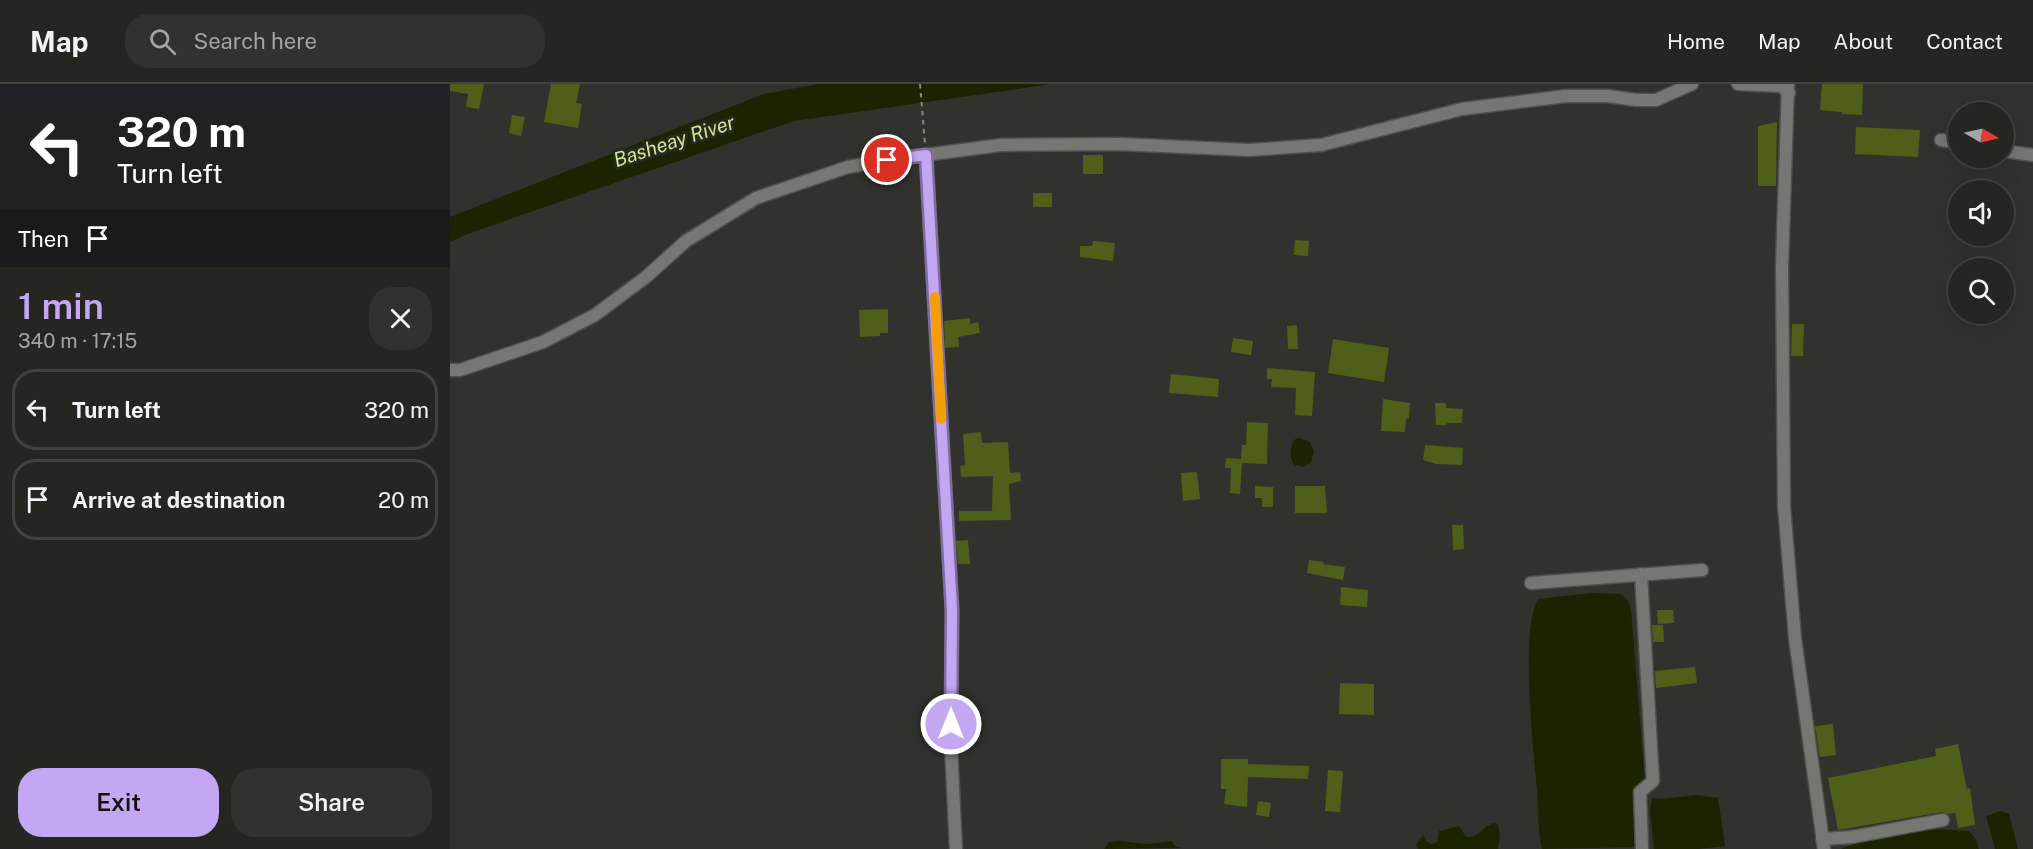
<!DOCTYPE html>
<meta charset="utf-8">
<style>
:root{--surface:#252622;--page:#31322f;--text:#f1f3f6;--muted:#a3a5a5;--line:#424340;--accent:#c3a7f2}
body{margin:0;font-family:"Public Sans",sans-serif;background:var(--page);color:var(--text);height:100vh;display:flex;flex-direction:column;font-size:22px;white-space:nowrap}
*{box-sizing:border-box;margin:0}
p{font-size:20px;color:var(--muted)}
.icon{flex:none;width:33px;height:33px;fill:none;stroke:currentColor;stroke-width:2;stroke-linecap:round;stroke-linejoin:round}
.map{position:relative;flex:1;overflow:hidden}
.panel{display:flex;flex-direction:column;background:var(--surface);width:450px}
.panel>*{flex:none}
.top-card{background:#202124;color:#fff;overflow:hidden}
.needle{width:39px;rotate:99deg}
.controls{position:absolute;left:1498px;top:18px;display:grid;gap:12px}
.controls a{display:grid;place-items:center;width:66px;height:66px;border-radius:50%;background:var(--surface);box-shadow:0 6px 24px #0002,0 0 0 2px var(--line);font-size:30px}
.pin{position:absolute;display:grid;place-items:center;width:51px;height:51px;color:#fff;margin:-26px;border:3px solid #fff;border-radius:50%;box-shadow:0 2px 6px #0007}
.me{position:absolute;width:66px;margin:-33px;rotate:0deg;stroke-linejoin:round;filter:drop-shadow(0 0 4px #0008)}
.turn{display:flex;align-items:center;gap:21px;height:126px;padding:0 18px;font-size:27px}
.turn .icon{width:78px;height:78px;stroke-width:2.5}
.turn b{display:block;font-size:42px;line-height:51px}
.then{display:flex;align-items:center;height:57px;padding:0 18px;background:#0003;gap:12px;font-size:22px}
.round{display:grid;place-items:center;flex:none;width:63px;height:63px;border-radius:24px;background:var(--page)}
.summary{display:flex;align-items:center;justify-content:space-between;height:102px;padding:0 18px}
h1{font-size:36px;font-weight:600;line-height:45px;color:var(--accent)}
.button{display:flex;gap:12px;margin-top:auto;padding:12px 18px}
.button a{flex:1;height:69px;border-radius:24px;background:var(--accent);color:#111;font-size:24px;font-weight:600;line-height:69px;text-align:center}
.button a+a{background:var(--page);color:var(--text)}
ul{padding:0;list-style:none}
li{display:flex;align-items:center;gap:18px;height:81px;margin:0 12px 9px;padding:0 6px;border:3px solid var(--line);border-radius:24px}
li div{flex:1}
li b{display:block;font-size:22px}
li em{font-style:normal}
header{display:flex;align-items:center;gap:36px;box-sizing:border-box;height:84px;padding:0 30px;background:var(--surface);border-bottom:2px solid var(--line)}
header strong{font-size:28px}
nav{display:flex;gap:33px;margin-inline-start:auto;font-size:21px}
.search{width:420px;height:54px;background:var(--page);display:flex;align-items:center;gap:15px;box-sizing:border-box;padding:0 21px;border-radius:24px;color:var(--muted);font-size:22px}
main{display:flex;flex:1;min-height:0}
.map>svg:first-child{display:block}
</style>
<header>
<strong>Map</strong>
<div class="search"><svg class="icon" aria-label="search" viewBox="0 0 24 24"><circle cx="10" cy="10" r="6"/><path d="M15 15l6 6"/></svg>Search here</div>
<nav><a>Home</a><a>Map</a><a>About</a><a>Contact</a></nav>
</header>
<main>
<section class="panel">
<div class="top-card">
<div class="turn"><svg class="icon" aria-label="left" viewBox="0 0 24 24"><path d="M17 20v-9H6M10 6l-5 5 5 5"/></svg><div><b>320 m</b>Turn left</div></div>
<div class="then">Then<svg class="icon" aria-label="arrive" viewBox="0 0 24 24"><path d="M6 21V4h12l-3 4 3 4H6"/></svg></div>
</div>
<div class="summary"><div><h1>1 min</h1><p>340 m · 17:15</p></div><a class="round"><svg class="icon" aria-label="close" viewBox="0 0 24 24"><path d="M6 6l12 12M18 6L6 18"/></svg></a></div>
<ul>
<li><svg class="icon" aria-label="left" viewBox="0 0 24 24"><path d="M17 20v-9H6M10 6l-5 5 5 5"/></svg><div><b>Turn left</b></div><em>320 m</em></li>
<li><svg class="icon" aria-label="arrive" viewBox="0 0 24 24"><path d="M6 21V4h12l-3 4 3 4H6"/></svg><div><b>Arrive at destination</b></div><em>20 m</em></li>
</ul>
<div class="button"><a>Exit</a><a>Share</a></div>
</section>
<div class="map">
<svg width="1583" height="765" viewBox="0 0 1583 765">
<rect width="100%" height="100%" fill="#31322e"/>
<g fill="#1c2300">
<polygon points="368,0 602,0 344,37 20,149 0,158 0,133 314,10"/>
<path d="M848,354L859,357L864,367L861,378L854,383L845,381C838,374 840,365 844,356Z"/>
<path d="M1141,509L1172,510L1178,517L1181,526L1195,697L1186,763L1092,765C1088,746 1088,724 1087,705C1083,665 1070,546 1088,515Z"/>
<polygon points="1247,711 1268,714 1275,762 1248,765 1204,765 1200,727 1202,714 1211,715"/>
<polygon points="1550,727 1559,730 1568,765 1545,765 1536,732"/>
<path d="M1044,739L1048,741L1050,753L1048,765H968L966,761L973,751L976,757L982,760L987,758L989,747L1009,742L1016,753C1032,752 1031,743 1044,739Z"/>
<polygon points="1483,745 1519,747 1526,755 1529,765 1391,765 1408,758"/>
<polygon points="669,757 697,760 722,757 726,763 731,764 654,765 659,758"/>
</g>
<g fill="#4f5e18">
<polygon points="0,0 34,0 29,25 16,23 18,10 0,7"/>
<polygon points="101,0 130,0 126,19 132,20 128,44 94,38"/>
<polygon points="1372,0 1413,0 1412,31 1392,30 1392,28 1370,26"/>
<polygon points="62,31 75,33 71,52 59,49"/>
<polygon points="1327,38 1326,102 1308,102 1308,42"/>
<polygon points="1406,43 1470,46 1468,73 1405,70"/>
<rect x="633" y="71" width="20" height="19"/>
<rect x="583" y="109" width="19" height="14"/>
<polygon points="845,156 859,157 858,172 844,171"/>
<polygon points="643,157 665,159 663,177 630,173 630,162 642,162"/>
<polygon points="438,225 438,249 430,249 430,252 410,253 409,226"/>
<polygon points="520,234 520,240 528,238 530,249 508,253 509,263 495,264 494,237"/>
<polygon points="1342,240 1354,240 1353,272 1341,272"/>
<polygon points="847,241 848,265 838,265 837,242"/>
<polygon points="783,254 803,257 801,271 781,268"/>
<polygon points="883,255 939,264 934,298 878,289"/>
<polygon points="817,284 865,288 862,332 845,331 846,304 821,303 822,295 817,295"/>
<polygon points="721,290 769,295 768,313 719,309"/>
<polygon points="933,315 960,319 959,335 956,334 955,348 931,347"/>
<polygon points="985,319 996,319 996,324 1013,325 1012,339 997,339 997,341 986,341"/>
<polygon points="797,338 818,339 817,380 792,379 790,410 780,409 781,384 775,384 776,374 791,375 792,361 796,361"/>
<polygon points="531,348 532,359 558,358 560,389 570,388 571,397 559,400 561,436 509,437 509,427 542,427 543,392 511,393 510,382 515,381 513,350"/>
<polygon points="975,361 1013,364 1012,381 986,380 973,376"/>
<polygon points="747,388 750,415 733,417 731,389"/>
<polygon points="805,402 823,403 823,423 812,423 812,414 805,414"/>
<polygon points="845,402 875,402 877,429 845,429"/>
<polygon points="1002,441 1013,441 1014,465 1003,466"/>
<polygon points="518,456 520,480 508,480 506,457"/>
<polygon points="859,476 874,478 873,480 895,483 893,496 857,489"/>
<polygon points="891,503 918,506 917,523 890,521"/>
<polygon points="1207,526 1223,526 1224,539 1208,540"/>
<polygon points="1202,541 1213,541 1214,558 1203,558"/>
<polygon points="1245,583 1247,599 1206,604 1205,587"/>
<polygon points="890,599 924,600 924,631 889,630"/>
<polygon points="1383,640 1386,671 1370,673 1365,642"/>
<polygon points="1508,660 1517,705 1520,704 1525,741 1508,744 1505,729 1499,730 1492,728 1388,746 1378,694 1486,672 1485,665"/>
<polygon points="771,675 798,675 798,680 859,682 858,695 798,693 797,723 774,720 776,705 771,705"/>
<polygon points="878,686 893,687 890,728 875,727"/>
<polygon points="808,717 821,719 819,733 806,731"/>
</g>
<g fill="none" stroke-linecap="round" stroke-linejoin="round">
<defs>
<g id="minor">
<polyline points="1288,0 1331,2 1339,9"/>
<polyline points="1338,0 1332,183 1334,422 1345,554 1374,765"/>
<polyline points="1491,56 1509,59"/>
<polyline points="1554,67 1583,71"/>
<polyline points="476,71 502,526 501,663 506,765"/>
<polyline points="0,286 10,286 93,258 145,231 196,193 236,157 306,114 398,83 437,76 551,61 669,60 799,66 871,61 1012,25 1116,12 1158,12 1186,16 1206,16 1242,0"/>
<polyline points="1191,490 1203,697 1190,708 1192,765"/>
<polyline points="1081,499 1252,486"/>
<polyline points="1372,755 1402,753 1493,736"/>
</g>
</defs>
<use href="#minor" stroke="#4f504c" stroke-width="15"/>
<polyline stroke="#888985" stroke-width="2" stroke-dasharray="4.5 4.5" stroke-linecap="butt" points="470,0 475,60"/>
<use href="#minor" stroke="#757772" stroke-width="12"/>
</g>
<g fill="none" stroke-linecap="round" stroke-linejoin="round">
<defs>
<polyline id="route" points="437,76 476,71 502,526 501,640"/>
</defs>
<use href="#route" stroke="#7f6d9d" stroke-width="15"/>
<use href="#route" stroke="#c3a7f2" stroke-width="10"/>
<polyline stroke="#f59e0b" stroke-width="10" points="485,213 491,335"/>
</g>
<g text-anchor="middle" stroke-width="6" stroke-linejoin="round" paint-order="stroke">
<g font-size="20" font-style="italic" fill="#cee787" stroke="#272824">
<text transform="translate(224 57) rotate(-18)" y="7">Basheay River</text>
</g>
</g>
</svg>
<div class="controls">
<a><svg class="needle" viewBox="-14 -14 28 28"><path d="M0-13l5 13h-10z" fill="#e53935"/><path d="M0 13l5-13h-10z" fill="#a3a5a5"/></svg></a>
<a><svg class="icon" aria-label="sound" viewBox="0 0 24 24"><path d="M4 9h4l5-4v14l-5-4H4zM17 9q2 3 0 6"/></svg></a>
<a><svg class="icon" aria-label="search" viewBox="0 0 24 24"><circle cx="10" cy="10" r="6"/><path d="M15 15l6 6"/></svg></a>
</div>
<div class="pin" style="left:437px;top:76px;background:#d93025"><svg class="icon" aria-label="arrive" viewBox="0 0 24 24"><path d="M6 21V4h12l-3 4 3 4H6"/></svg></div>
<svg class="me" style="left:501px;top:640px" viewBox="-20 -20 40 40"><circle r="17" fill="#c3a7f2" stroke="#fff" stroke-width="3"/><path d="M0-11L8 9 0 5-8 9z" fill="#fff"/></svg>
</div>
</main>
